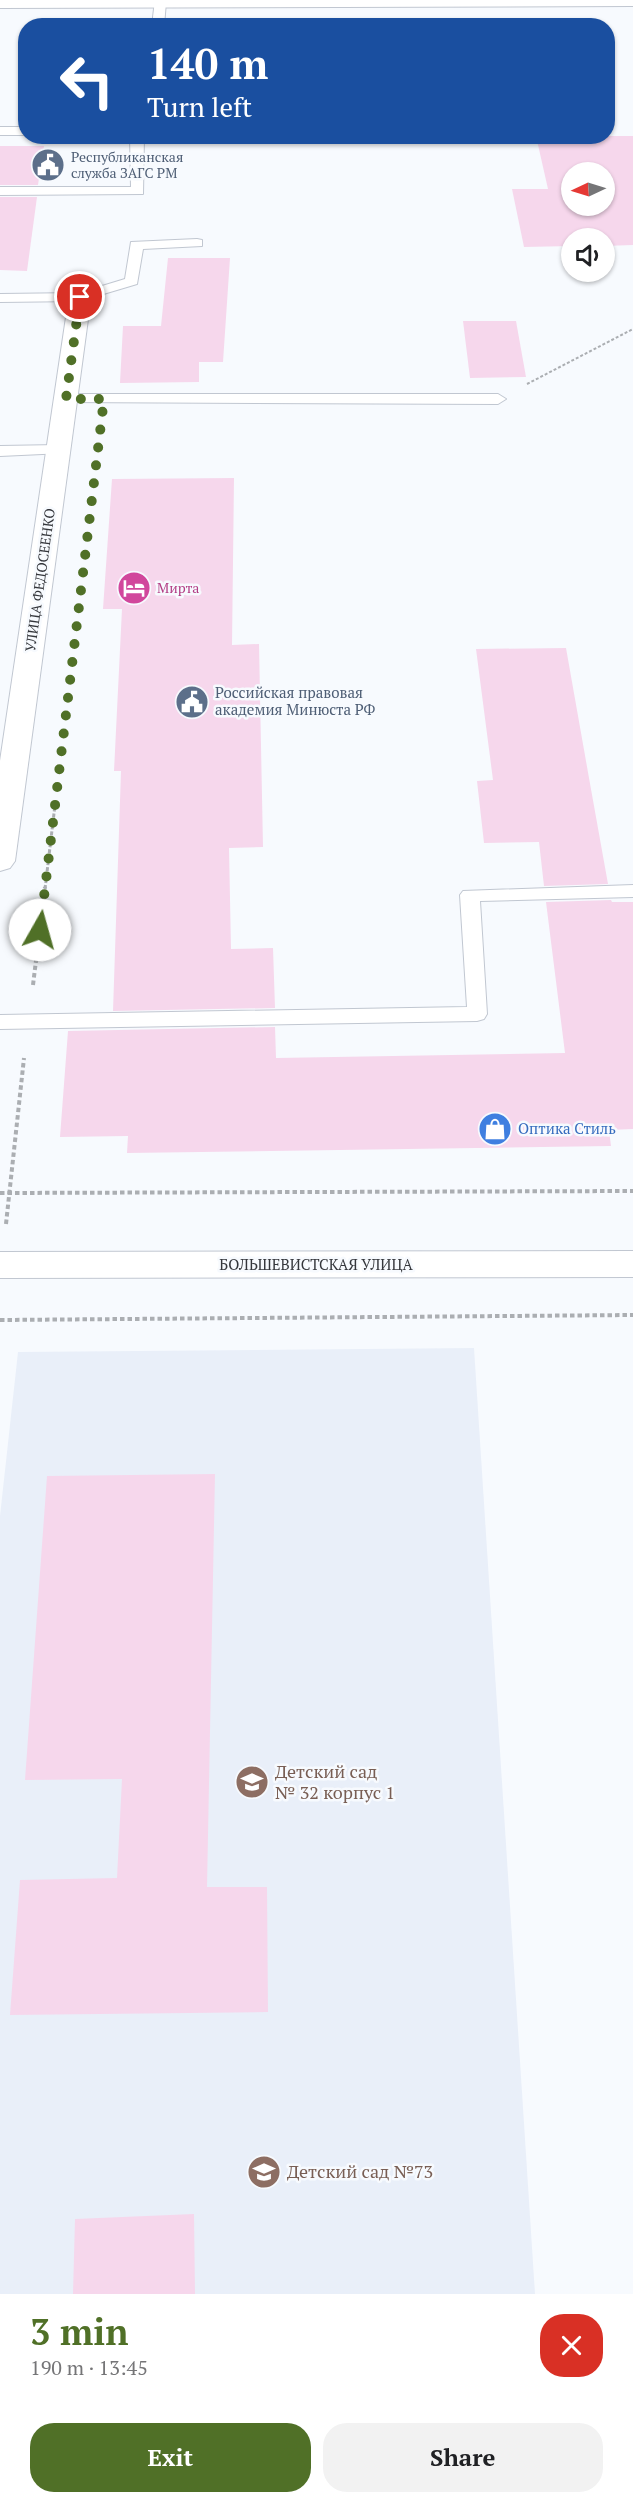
<!DOCTYPE html>
<meta charset="utf-8">
<style>
:root{--surface:#fff;--page:#f2f2f2;--text:#202124;--muted:#757577;--accent:#507027}
body{margin:0;font-family:"PT Serif",serif;background:var(--page);color:var(--text);height:100vh;display:flex;flex-direction:column;font-size:22px;white-space:nowrap}
*{box-sizing:border-box;margin:0}
p{font-size:20px;color:var(--muted)}
.icon{flex:none;width:33px;height:33px;fill:none;stroke:currentColor;stroke-width:2;stroke-linecap:round;stroke-linejoin:round}
.map{position:relative;height:2294px;overflow:hidden}
.details{display:flex;flex-direction:column;background:var(--surface);flex:1}
.details>*{flex:none}
.top-card{position:absolute;left:18px;top:18px;width:597px;height:126px;border-radius:24px;box-shadow:0 2px 4px #0004;background:#1a4fa0;color:#fff;overflow:hidden}
.needle{width:39px;rotate:266deg}
.controls{position:absolute;left:561px;top:162px;display:grid;gap:12px}
.controls a{display:grid;place-items:center;width:54px;height:54px;border-radius:50%;background:var(--surface);box-shadow:0 2px 4px #0004;font-size:30px}
.pin{position:absolute;display:grid;place-items:center;width:51px;height:51px;color:#fff;margin:-26px;border:3px solid #fff;border-radius:50%;box-shadow:0 2px 6px #0007}
.me{position:absolute;width:66px;margin:-33px;rotate:7deg;stroke-linejoin:round;filter:drop-shadow(0 0 4px #0008)}
.turn{display:flex;align-items:center;gap:21px;height:126px;padding:0 30px;font-size:27px}
.turn .icon{width:78px;height:78px;stroke-width:2.5}
.turn b{display:block;font-size:42px;line-height:51px}
.round{display:grid;place-items:center;flex:none;width:63px;height:63px;border-radius:24px;background:var(--page)}
.summary{display:flex;align-items:center;justify-content:space-between;height:102px;padding:0 30px}
h1{font-size:36px;font-weight:800;line-height:45px;color:var(--accent)}
.cta{display:flex;gap:12px;margin-top:auto;padding:12px 30px}
.cta a{flex:1;height:69px;border-radius:24px;background:var(--accent);color:#fff;font-size:24px;font-weight:800;line-height:69px;text-align:center}
.cta a+a{background:var(--page);color:var(--text)}
.map>svg:first-child{display:block}
</style>
<div class="map">
<svg width="633" height="2294" viewBox="0 0 633 2294">
<rect width="100%" height="100%" fill="#f7fafe"/>
<polygon fill="#e9eff9" points="474,1348 535,2294 0,2294 0,1516 18,1352"/>
<g fill="#f6d7ec" fill-rule="evenodd">
<path d="M536,136H633V245L604,246V238H572V246L524,247L512,189H548ZM572,172H604V206H572Z"/>
<polygon points="0,146 44,146 38,185 0,185"/>
<polygon points="0,197 37,197 27,271 0,270"/>
<polygon points="168,258 230,258 223,362 199,362 199,382 120,383 123,326 161,326"/>
<polygon points="463,321 516,321 526,377 470,378"/>
<polygon points="234,478 232,645 259,644 263,847 229,848 231,949 273,948 275,1008 113,1011 121,771 114,771 122,609 103,609 112,479"/>
<polygon points="566,648 589,778 608,884 544,886 539,842 484,843 477,781 493,780 476,649"/>
<polygon points="611,900 612,902 633,902 633,1129 609,1130 611,1146 127,1153 128,1136 60,1137 68,1031 275,1027 276,1058 565,1053 546,902"/>
<polygon points="215,1474 207,1887 267,1887 268,2012 10,2015 20,1880 117,1878 122,1779 25,1780 47,1476"/>
<polygon points="194,2214 195,2294 73,2294 75,2219"/>
</g>
<g fill="none" stroke-linecap="round" stroke-linejoin="round">
<defs>
<g id="service">
<polygon points="155,0 166,2 164,26 152,26"/>
<rect x="0" y="127" width="26" height="8"/>
<polygon points="130,136 144,136 143,194 0,195 0,187 131,187"/>
<polygon points="197,239 202,240 202,246 143,249 137,284 80,301 0,302 0,294 79,293 125,279 131,242"/>
<polygon points="66,394 498,394 506,399 498,404 61,402 58,399"/>
<polygon points="59,445 64,447 67,450 64,453 0,456 0,446"/>
<polygon points="633,885 633,897 480,901 487,1014 484,1019 477,1021 0,1029 0,1015 467,1007 460,895 463,891"/>
</g>
<g id="minor">
<polygon points="80,290 88,292 91,297 15,861 10,868 0,871 0,761 69,297 72,292"/>
<polygon points="633,1251 633,1277 0,1278 0,1252"/>
</g>
<polygon id="primary" points="0,0 633,0 633,6 0,8"/>
</defs>
<use href="#service" stroke="#c1c7d1" stroke-width="2"/>
<use href="#minor" stroke="#c1c7d1" stroke-width="2"/>
<use href="#primary" stroke="#c1c7d1" stroke-width="2"/>
<polyline stroke="#abaeb2" stroke-width="2" stroke-dasharray="3 2" stroke-linecap="butt" points="527,384 633,329"/>
<polyline stroke="#abaeb2" stroke-width="3" stroke-dasharray="4 2" stroke-linecap="butt" points="45,889 55,805"/>
<g stroke="#abaeb2" stroke-width="4" stroke-dasharray="4.5 3" stroke-linecap="butt">
<polyline points="33,985 45,887"/>
<polyline points="0,1193 633,1191"/>
<polyline points="6,1224 24,1058"/>
<polyline points="0,1320 633,1315"/>
</g>
<use href="#service" fill="#fff" fill-rule="evenodd"/>
<use href="#minor" fill="#fff" fill-rule="evenodd"/>
<use href="#primary" fill="#fff" fill-rule="evenodd"/>
</g>
<g fill="none" stroke-linecap="round" stroke-linejoin="round">
<polyline stroke="#507027" stroke-width="10" stroke-dasharray="0 18" points="40,930 104,399 66,399 80,297"/>
</g>
<defs>
<symbol id="civic-disc" viewBox="-11 -11 22 22"><circle r="9.5" fill="#5c6f8a" stroke="#f7fafe"/><path d="M-.6-6.5H3V-4.5H.6V-3L4-1V1h2V6H-6V1h2V-1L-.6-3ZM-1.2 2.5V6h2.4V2.5Z" fill="#fff"/></symbol>
<symbol id="hotel-disc" viewBox="-11 -11 22 22"><circle r="9.5" fill="#d1479c" stroke="#f7fafe"/><path d="M-6-4.5h1.5V1H6V5H4.5V3h-9V5H-6ZM-4 0a1.8 1.8 0 1 1 3.6 0ZM.5 0V-2.5h3Q6-2.5 6 0Z" fill="#fff"/></symbol>
<symbol id="shop-disc" viewBox="-11 -11 22 22"><circle r="9.5" fill="#3f7fe0" stroke="#f7fafe"/><path d="M-5-2.5h2.3a2.7 3.5 0 0 1 5.4 0H5L5.5 6h-11ZM-1.5-2.5h3a1.5 2.3 0 0 0-3 0Z" fill="#fff"/></symbol>
<symbol id="school-disc" viewBox="-11 -11 22 22"><circle r="9.5" fill="#8d6e63" stroke="#f7fafe"/><path d="M0-5L7-2L0 1L-7-2ZM-4 1L0 2.5L4 1V4Q0 6-4 4Z" fill="#fff"/></symbol>
</defs>
<g fill-rule="evenodd">
<use href="#civic-disc" x="29" y="146" width="38" height="38"/>
<use href="#hotel-disc" x="115" y="569" width="38" height="38"/>
<use href="#civic-disc" x="173" y="683" width="38" height="38"/>
<use href="#shop-disc" x="476" y="1110" width="38" height="38"/>
<use href="#school-disc" x="233" y="1763" width="38" height="38"/>
<use href="#school-disc" x="245" y="2153" width="38" height="38"/>
</g>
<g text-anchor="middle" stroke-width="5" stroke-linejoin="round" paint-order="stroke">
<g font-size="14" fill="#4e5e75" stroke="#f7fafe" text-anchor="start">
<text x="71" y="162">Республиканская<tspan x="71" dy="16">служба ЗАГС РМ</tspan></text>
</g>
<g font-size="14" fill="#34363b" stroke="#f7fafe">
<text transform="translate(40 580) rotate(-82)" y="5">УЛИЦА ФЕДОСЕЕНКО</text>
</g>
<g font-size="14" fill="#b23c85" stroke="#f7fafe" text-anchor="start">
<text x="157" y="593">Мирта</text>
</g>
<g font-size="15" fill="#4e5e75" stroke="#f7fafe" text-anchor="start">
<text x="215" y="698">Российская правовая<tspan x="215" dy="17">академия Минюста РФ</tspan></text>
</g>
<g font-size="15" fill="#366cbe" stroke="#f7fafe" text-anchor="start">
<text x="518" y="1134">Оптика Стиль</text>
</g>
<g font-size="15" fill="#34363b" stroke="#f7fafe">
<text x="316" y="1270">БОЛЬШЕВИСТСКАЯ УЛИЦА</text>
</g>
<g font-size="18" fill="#785e54" stroke="#f7fafe" text-anchor="start">
<text x="275" y="1778">Детский сад<tspan x="275" dy="21">№ 32 корпус 1</tspan></text>
<text x="287" y="2178">Детский сад №73</text>
</g>
</g>
</svg>
<div class="controls">
<a><svg class="needle" viewBox="-14 -14 28 28"><path d="M0-13l5 13h-10z" fill="#e53935"/><path d="M0 13l5-13h-10z" fill="#757577"/></svg></a>
<a><svg class="icon" aria-label="sound" viewBox="0 0 24 24"><path d="M4 9h4l5-4v14l-5-4H4zM17 9q2 3 0 6"/></svg></a>
</div>
<div class="pin" style="left:80px;top:297px;background:#d93025"><svg class="icon" aria-label="arrive" viewBox="0 0 24 24"><path d="M6 21V4h12l-3 4 3 4H6"/></svg></div>
<svg class="me" style="left:40px;top:930px" viewBox="-20 -20 40 40"><circle r="19" fill="#fff"/><path d="M0-13L10 11 0 6-10 11z" fill="#507027"/></svg>
<div class="top-card">
<div class="turn"><svg class="icon" aria-label="left" viewBox="0 0 24 24"><path d="M17 20v-9H6M10 6l-5 5 5 5"/></svg><div><b>140 m</b>Turn left</div></div>
</div>
</div>
<section class="details">
<div class="summary"><div><h1>3 min</h1><p>190 m · 13:45</p></div><a class="round" style="background:#d93025;color:#fff"><svg class="icon" aria-label="close" viewBox="0 0 24 24"><path d="M6 6l12 12M18 6L6 18"/></svg></a></div>
<div class="cta"><a>Exit</a><a>Share</a></div>
</section>
